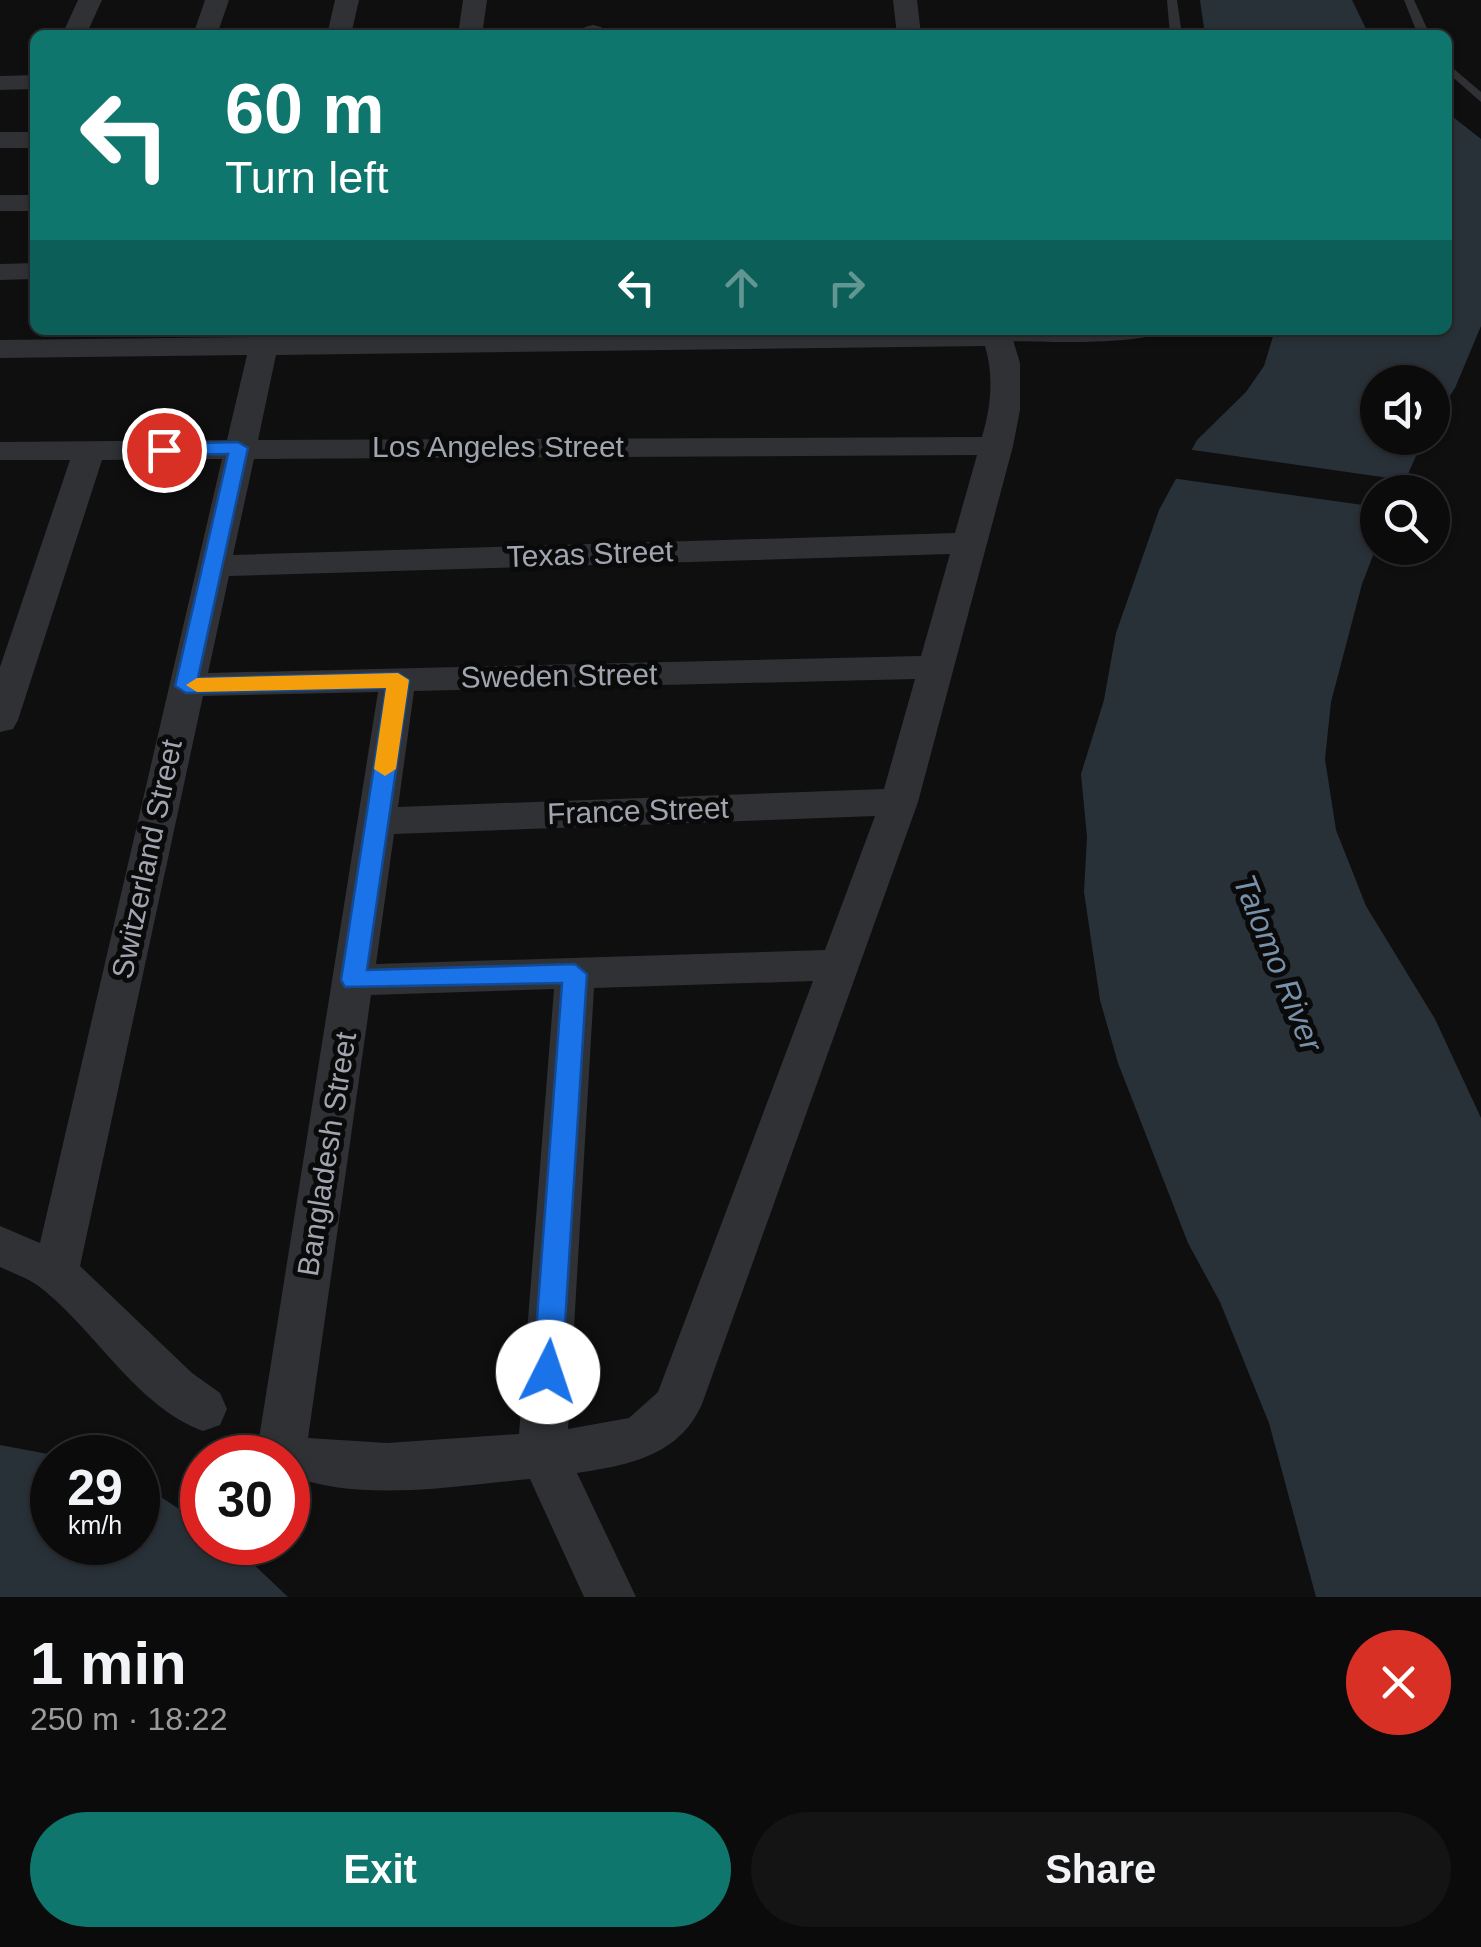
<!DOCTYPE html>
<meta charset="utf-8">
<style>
:root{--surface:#0b0b0c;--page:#141415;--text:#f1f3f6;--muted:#9a9b9d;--line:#2b2b2d;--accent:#0f766e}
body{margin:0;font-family:Helvetica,sans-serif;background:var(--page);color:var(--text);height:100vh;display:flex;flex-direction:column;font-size:38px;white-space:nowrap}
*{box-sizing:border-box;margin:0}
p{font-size:32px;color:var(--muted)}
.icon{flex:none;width:55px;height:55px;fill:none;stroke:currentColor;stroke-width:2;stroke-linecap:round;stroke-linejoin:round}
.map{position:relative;height:1597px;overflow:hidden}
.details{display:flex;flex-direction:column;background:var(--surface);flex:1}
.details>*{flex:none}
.banner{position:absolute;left:30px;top:30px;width:1422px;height:305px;border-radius:15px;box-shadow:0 2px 8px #0004,0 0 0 2px var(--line);background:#0f766e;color:#fff;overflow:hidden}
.controls{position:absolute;left:1360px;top:365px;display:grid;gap:20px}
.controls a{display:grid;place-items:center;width:90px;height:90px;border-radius:50%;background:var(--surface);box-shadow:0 2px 8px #0004,0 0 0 2px var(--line);font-size:50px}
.speed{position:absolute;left:30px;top:1435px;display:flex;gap:20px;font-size:50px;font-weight:700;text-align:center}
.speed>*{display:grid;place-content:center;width:130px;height:130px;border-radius:50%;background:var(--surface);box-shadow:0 2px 8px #0004,0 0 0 2px var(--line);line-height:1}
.speed small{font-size:25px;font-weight:400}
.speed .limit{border:15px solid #d22;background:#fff;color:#111}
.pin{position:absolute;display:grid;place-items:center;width:85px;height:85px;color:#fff;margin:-42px;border:5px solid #fff;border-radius:50%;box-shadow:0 2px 10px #0007}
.me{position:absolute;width:110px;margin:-55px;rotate:4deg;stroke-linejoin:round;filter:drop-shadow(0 0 8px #0008)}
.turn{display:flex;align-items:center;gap:35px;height:210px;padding:0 30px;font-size:45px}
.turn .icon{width:130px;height:130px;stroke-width:2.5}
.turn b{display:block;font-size:70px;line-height:85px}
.lanes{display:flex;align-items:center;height:95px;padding:0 30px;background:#0003;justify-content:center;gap:50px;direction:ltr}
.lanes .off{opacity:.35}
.round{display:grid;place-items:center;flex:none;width:105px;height:105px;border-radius:52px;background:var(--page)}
.headline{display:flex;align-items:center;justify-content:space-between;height:170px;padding:0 30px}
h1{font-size:60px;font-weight:800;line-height:75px}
.cta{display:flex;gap:20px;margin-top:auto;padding:20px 30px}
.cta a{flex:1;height:115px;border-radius:60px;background:var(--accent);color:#fff;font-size:40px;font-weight:800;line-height:115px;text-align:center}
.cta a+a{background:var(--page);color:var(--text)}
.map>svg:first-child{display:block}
</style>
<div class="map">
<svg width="1481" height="1597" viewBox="0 0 1481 1597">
<rect width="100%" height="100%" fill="#0f0f10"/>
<g fill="#293138">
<polygon points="1200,0 1352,0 1369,35 1205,35"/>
<polygon points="1448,113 1481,139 1481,326 1455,388 1433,422 1432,382 1378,382 1378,438 1424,438 1400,492 1378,492 1377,545 1362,584 1331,702 1325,759 1336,830 1366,906 1435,1019 1481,1118 1481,1597 1316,1597 1269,1423 1220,1302 1188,1243 1118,1063 1100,1000 1084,892 1087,837 1081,774 1104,700 1116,633 1159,510 1197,440 1246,392 1264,366 1275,330 1448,330"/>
<polygon points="0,1445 64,1457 52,1458 52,1542 138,1542 138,1482 202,1524 202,1542 231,1543 288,1597 0,1597"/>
</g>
<polygon fill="#0f0f10" points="1186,449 1410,481 1405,492 1378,492 1377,507 1171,478"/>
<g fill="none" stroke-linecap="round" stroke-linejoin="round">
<g fill="#303135" fill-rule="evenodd">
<polygon points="1167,0 1177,0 1182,35 1170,35"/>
<polygon points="1404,0 1414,0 1430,35 1418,35"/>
<polygon points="1448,64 1481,92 1481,102 1448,73"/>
<path d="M1166,330C1139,347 1034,341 997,341L990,337L997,333Z"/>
</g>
<g fill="#303135" fill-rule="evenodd">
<polygon points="78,0 102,0 86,35 62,35"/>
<polygon points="205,0 229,0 217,35 193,35"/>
<polygon points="335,0 359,0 351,35 327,35"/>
<polygon points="463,0 487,0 482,35 458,35"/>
<polygon points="893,0 917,0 921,35 897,35"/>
<polygon points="593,25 601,27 605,35 581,35 585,27"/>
<polygon points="35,75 35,89 0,90 0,76"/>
<rect x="0" y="132" width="35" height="16"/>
<rect x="0" y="195" width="35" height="16"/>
<polygon points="35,263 35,279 0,280 0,264"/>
<path d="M252,330H282L280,337L1010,330L1020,363V410L1013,446L918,802L702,1404C679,1456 629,1465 577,1473L636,1597H584L530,1479C452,1486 362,1503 288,1475V1458H260L257,1451L378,692L203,696L80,1266L192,1373L220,1393L227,1409L220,1425L203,1431C136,1406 96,1331 41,1288C30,1279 13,1273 0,1267V1226L40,1243L222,459L102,460L18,720L13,729L0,732V667L70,460H0V442L227,440L247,355L0,358V340L251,337ZM985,346C994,376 991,407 982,437L258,440L276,355ZM977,455L955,533L233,555L254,459ZM950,554L921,656L208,673L229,576ZM915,679L884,789L398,807L414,691ZM875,816L825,950L376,964L394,834ZM813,981L658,1392L629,1418L568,1429L594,988ZM554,989L519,1434L387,1443L308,1438L371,995Z"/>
</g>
</g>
<polygon fill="#1a73e8" stroke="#114b97" stroke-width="2.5" points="238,442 248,448 198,678 398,673 409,680 367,970 575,964 587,974 562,1372 558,1381 548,1385 538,1381 533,1372 562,983 345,987 341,980 386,688 186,693 175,686 228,454 164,455 154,450 164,444"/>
<polygon fill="#f59e0b" points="398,673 409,680 396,769 385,776 374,769 386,688 197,692 186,685 197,678"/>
<g text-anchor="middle" stroke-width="10" stroke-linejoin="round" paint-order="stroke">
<g font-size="30" fill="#a0a5b0" stroke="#0a0a0b">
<text x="498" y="457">Los Angeles Street</text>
<text transform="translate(590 554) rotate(-2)" y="10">Texas Street</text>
<text transform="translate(559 676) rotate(-1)" y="10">Sweden Street</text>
<text transform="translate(638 811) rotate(-2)" y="10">France Street</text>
<text transform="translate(147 859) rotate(-78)" y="10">Switzerland Street</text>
<text transform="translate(327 1154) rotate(-81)" y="10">Bangladesh Street</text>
</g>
<g font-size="32" font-style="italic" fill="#7891ab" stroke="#0a0a0b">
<text transform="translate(1278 963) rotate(68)" y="11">Talomo River</text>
</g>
</g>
</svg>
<div class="controls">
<a><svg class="icon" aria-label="sound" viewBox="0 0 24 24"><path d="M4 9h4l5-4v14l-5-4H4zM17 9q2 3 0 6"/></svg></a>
<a><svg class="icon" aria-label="search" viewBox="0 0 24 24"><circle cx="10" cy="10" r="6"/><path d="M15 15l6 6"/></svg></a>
</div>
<div class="speed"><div>29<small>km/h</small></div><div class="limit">30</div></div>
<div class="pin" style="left:164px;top:450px;background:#d93025"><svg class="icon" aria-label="arrive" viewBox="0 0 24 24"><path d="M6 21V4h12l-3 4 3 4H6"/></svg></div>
<svg class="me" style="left:548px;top:1372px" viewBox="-20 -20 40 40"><circle r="19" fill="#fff"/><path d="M0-13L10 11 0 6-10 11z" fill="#1a73e8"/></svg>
<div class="banner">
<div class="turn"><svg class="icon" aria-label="left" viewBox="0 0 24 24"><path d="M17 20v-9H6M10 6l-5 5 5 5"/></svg><div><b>60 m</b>Turn left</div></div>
<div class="lanes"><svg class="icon" aria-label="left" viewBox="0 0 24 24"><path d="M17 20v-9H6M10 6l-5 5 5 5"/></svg><svg class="icon off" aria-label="ahead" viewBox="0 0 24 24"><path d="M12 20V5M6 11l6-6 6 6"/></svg><svg class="icon off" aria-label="right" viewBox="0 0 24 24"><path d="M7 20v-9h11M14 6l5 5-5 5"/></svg></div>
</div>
</div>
<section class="details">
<div class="headline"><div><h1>1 min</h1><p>250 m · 18:22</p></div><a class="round" style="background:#d93025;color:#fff"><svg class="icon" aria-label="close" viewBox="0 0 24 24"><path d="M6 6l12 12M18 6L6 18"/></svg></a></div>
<div class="cta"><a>Exit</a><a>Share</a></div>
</section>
